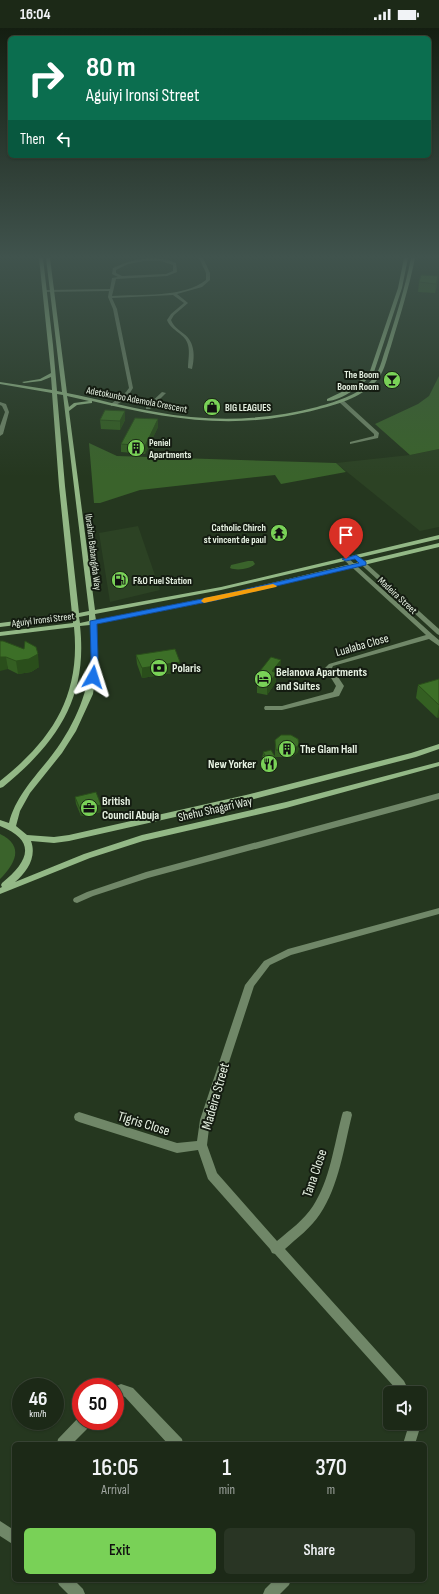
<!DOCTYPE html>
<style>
:root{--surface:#1c2917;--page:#293524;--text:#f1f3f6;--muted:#a0a6a1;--line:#3a4536;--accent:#79d157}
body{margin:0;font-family:"Sofia Sans Condensed",sans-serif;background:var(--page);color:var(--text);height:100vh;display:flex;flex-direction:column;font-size:15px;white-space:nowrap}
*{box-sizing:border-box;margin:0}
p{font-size:13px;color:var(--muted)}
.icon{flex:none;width:22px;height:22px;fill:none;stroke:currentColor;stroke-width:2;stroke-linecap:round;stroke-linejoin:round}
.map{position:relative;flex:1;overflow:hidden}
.sheet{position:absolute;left:12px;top:1414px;width:415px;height:140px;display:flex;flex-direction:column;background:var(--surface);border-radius:6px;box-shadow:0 1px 3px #0004,0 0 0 1px var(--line)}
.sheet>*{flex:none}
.top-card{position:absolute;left:8px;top:8px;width:423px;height:122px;border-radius:6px;box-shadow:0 1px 3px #0004,0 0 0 1px var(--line);background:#0b6e4f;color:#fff;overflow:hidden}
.tools{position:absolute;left:383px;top:1358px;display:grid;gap:8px}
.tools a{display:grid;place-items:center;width:44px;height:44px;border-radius:6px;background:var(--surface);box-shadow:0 1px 3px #0004,0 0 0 1px var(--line);font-size:20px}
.speed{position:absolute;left:12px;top:1350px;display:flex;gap:8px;font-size:20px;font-weight:700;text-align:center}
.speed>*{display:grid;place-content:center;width:52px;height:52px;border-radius:50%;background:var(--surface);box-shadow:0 1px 3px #0004,0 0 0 1px var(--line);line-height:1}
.speed small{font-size:10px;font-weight:400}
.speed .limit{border:6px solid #d22;background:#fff;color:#111}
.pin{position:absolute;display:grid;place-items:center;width:34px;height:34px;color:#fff;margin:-41px -17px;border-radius:50% 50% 50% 0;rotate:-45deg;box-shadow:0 0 4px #0007}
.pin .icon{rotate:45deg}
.me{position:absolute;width:44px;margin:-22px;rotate:6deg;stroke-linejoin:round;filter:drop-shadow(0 0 3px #0008)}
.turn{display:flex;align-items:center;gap:14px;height:84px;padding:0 12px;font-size:18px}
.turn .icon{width:52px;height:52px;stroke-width:2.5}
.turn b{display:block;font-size:28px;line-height:34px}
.then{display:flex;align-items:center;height:38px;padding:0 12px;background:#0003;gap:8px;font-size:15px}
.eta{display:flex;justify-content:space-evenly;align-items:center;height:68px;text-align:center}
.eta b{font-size:24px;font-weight:600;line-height:28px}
.action{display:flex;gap:8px;margin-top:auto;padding:8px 12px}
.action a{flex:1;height:46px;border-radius:6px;background:var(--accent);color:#111;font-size:16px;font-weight:600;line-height:46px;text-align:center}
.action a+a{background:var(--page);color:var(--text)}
.status{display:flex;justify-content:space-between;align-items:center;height:28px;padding:0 20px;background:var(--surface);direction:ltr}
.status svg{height:11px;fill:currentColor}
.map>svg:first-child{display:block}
</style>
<div class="status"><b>16:04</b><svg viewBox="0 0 49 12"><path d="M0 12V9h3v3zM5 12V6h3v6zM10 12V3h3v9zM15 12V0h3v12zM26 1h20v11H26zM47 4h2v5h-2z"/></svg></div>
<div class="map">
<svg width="439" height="1566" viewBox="0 0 439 1566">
<rect width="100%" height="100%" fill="#25371f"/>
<g fill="#2c4224">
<polygon points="439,421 439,499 420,503 336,435 410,427"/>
<polygon points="138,498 160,562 110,574 99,505"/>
</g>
<g fill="#3a632b">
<polygon points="439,348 439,421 410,427 375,396 418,376 429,368"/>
<polygon points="89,415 117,428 336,435 346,444 281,456 275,447 140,462 100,475 94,475"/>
<path d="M248,533H253L255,536C250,541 237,543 230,540L231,537Z"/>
<path d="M0,806C25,818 15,836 0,851Z"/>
</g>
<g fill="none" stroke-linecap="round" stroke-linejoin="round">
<g fill="#708768" fill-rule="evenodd">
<path d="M199,230H203L210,245V252L202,259L177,266L188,275L174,287L171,292C174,299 178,301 184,306C195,314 195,329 192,341L188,340C188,333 190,324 188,317C186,306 171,303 167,292L171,286L184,275L173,267L112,270L117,281L133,360C129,367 119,378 111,378V376L126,364L129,360L113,281L108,269L109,263L45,264L43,263L45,262L110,261L112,250L118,249L112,246L113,240C132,231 156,226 176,235L177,244L167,248L116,251L112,268C140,266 184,270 206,252V245ZM144,233H161L173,237V243L166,246L122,248L116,245V242L128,236Z"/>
<polygon points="162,364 166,365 150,381 146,381 146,379"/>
<polygon points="339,372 343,372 379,405 378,410 350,416 350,414 374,408 374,406 339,374"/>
<polygon points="0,374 6,376 9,384 3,406 0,408 0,398 5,384 2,378 0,377"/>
<polygon points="356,527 358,528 439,601 439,607 437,606 354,530 354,528"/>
<polygon points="346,529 348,530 433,607 439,612 439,618 429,611 333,638 332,640 344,658 339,668 282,682 265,682 264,680 265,678 282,678 333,664 336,658 325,640 329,636 426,607 344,532 344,530"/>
<polygon points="439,765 439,771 411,779 148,850 93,868 77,875 74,874 73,872 74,870 87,864 146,844"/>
<path d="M439,880V886L291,927L270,937L254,958L210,1092L207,1117L217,1145L277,1213C290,1202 304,1192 313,1178C330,1152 334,1117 342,1087L343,1084L347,1083L351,1084L352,1087C344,1119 339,1158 320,1186C311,1200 297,1210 285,1221L404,1353L410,1365H397L396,1361L275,1226L272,1225L270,1221L208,1151L198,1122L177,1125L79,1094L75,1092L74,1089L75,1086L79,1084L177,1115L197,1113L200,1092L245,957L264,933L288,921Z"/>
<polygon points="121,1356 133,1360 182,1411 183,1416 168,1416 125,1369 122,1368 115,1371 115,1359 114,1359"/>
<polygon points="80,1388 81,1393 91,1393 90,1398 72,1416 57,1416 58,1411"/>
<polygon points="407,1395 419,1395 419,1403 415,1416 403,1416 407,1403"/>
<polygon points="0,1493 14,1502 14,1517 0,1508"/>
<polygon points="57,1552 74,1552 83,1561 85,1566 68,1566 59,1557"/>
<polygon points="274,1552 291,1552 289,1557 280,1566 263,1566 265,1561"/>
</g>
<g fill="#93b886" fill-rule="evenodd">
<path d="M39,230H43L53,317L57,363L62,364L46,230H50L67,365C97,371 126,379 156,384C209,394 264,393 317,379C338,373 362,366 375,348C381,340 383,327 387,317C396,288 405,260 411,230H415C409,260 400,288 391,318C387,329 385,342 378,351C364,368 340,376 319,381C237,403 172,392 92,373V375L77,377L69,383L95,582L221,559L439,507V511L221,562L95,586L96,592L217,568L439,515V519L217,572L96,596L98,630L93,666L76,703L62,725L30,765L20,783L16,798L27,807L54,809L69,807L246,767L411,725L439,716V721L416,729L246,773L69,813L54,815L31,813C37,829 27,844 15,854L84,826L142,807L286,774L439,734V738L286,780L143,813L90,830L0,866V860L2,859L1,857L2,855C28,834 38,813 0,798V792L9,795C15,770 33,751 49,731C72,702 88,668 91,631C92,620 90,608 90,597L80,598C88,670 57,715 3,759L0,760V753C52,712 81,668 74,599L0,608V604L73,595V590L0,599V595L72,586L59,458L52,365L0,356V354L52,362L51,349L41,353L24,355L22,354L40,351L51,345ZM57,366L63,367L89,583L79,585L65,458ZM67,368L89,373L74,375L69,379ZM89,587V593L80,595L79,589Z"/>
<path d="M404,230H408L402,260L374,344C365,355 342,373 327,373V371L350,360L361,352L370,343L398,260Z"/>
</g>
</g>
<g fill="#345f22">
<polygon points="438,248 437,257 435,265 418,264 419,254"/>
<polygon points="100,392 125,392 120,402 101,401"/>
<polygon points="158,399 145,426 121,424 121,416"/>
<polygon points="0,613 39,639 31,644 18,646 8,641"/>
<polygon points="136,627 180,634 180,644 142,650 137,636"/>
<polygon points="280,642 276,647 276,654 267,667 257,665 257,655 259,652 260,643"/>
<polygon points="439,651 439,689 437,690 416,670 418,657"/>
<polygon points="275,712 299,717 298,724 292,729 275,729"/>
<polygon points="263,724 277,732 277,739 267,742 262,735"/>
<polygon points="75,769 101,777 101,784 81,788 76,776"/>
</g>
<g fill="#2a4e1b">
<polygon points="438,248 437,257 435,265 436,256"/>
<polygon points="125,383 125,392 120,402 120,393"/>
<polygon points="158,391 158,399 145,426 145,418"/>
<polygon points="38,626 39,639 31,644 18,646 16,633"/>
<polygon points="0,629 6,629 8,641 0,643"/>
<polygon points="281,632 280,642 276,647 276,654 267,667 267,657 272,643"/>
<polygon points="180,634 180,644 142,650 142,640"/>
<polygon points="439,677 439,689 437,690"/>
<polygon points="299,717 298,724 292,729 292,722"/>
<polygon points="277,732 277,739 267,742 267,735"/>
<polygon points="101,777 101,784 81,788 80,781"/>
</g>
<g fill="#3c6f27" stroke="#2a4e1b">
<polygon points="421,247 438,248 436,256 419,254"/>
<polygon points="105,382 125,383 120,393 100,392"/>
<polygon points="135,390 158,391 145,418 121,416"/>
<polygon points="0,613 3,613 24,621 25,613 36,619 38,626 29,631 16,633 6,629 0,629"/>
<polygon points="175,621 180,634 142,640 136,627"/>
<polygon points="271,629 281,632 272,643 277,645 267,657 257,655 265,645 260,643"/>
<polygon points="439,651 439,677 418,657"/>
<polygon points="281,707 291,707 298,711 299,717 292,722 276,722 275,712"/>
<polygon points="271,722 277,732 267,735 262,728 265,727 263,724"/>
<polygon points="96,764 101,777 80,781 75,769"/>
</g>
<linearGradient id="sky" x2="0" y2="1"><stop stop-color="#141e11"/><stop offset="0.51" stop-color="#40534d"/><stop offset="1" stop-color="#40534d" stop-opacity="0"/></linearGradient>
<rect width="439" height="449" fill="url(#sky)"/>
<polygon fill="#1a73e8" stroke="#114b97" points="356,527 366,534 366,537 217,572 97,596 98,630 97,649 93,652 89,649 91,630 90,593 217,568 359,535 355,531 346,533 342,531"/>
<polygon fill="#f59e0b" points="273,556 277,558 276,559 204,575 201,573 204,570"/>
<defs>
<symbol id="bar-disc" viewBox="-11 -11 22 22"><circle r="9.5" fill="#79d157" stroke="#141c11"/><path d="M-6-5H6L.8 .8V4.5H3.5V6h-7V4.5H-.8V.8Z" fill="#111"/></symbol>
<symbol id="shop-disc" viewBox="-11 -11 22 22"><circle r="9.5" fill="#79d157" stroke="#141c11"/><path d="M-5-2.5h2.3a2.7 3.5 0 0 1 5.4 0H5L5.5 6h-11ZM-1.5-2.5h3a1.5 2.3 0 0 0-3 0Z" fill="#111"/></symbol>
<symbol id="building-disc" viewBox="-11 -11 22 22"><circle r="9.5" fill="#79d157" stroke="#141c11"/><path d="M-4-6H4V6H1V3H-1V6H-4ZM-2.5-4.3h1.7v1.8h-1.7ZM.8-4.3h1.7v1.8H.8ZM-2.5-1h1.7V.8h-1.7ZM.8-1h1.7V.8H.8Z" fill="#111"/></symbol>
<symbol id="temple-disc" viewBox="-11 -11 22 22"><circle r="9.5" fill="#79d157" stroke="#141c11"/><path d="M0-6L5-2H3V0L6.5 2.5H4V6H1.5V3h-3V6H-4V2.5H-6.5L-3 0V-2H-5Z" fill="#111"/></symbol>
<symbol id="fuel-disc" viewBox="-11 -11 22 22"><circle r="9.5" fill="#79d157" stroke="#141c11"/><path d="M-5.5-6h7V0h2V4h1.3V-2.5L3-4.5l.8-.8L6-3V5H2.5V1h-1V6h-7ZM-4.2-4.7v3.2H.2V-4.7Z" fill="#111"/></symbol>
<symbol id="bank-disc" viewBox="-11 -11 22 22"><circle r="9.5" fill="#79d157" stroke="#141c11"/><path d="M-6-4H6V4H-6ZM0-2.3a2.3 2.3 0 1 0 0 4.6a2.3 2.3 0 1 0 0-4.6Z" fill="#111"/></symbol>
<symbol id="hotel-disc" viewBox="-11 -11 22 22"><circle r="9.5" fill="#79d157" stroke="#141c11"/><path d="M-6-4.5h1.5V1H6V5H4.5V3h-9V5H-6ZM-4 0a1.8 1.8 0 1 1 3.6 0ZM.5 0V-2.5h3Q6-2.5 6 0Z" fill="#111"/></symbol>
<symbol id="restaurant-disc" viewBox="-11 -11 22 22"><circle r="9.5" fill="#79d157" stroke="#141c11"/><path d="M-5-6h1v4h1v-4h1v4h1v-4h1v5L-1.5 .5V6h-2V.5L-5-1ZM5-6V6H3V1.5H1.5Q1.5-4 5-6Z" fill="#111"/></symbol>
<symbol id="office-disc" viewBox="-11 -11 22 22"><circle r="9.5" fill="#79d157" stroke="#141c11"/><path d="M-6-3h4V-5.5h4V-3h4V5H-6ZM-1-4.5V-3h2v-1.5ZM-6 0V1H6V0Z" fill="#111"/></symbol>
</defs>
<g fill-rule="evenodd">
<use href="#bar-disc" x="382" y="342" width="20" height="20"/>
<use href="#shop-disc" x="202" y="369" width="20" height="20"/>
<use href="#building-disc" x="126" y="410" width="20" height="20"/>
<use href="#temple-disc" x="269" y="495" width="20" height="20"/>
<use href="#fuel-disc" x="110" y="542" width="20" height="20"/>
<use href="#bank-disc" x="149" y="630" width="20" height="20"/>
<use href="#hotel-disc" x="253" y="641" width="20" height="20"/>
<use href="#building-disc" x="277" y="711" width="20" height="20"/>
<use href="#restaurant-disc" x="259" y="726" width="20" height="20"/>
<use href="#office-disc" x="79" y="770" width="20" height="20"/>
</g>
<g text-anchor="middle" stroke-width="4" stroke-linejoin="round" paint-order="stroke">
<g font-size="10" font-weight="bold" fill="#e7f2e3" stroke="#141c11" text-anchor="start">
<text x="379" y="350" text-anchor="end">The Boom<tspan x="379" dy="12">Boom Room</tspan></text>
<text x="225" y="383">BIG LEAGUES</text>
<text x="149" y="418">Peniel<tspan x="149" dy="12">Apartments</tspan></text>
<text x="266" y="503" text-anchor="end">Catholic Chirch<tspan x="266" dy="12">st vincent de paul</tspan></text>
<text x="133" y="556">F&amp;O Fuel Station</text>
</g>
<g font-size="10" fill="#e7f2e3" stroke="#141c11">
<text transform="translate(137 371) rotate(11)" y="4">Adetokunbo Ademola Crescent</text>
<text transform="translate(94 524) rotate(83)" y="4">Ibrahim Babangida Way</text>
<text transform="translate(398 567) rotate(43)" y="4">Madeira Street</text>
<text transform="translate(43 591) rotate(-7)" y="4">Aguiyi Ironsi Street</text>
</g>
<g font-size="12" fill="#e7f2e3" stroke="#141c11">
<text transform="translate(362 617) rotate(-16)" y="4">Lualaba Close</text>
<text transform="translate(215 781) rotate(-13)" y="4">Shehu Shagari Way</text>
</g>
<g font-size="12" font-weight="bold" fill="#e7f2e3" stroke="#141c11" text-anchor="start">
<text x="172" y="644">Polaris</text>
<text x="276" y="648">Belanova Apartments<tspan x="276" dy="14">and Suites</tspan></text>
<text x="300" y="725">The Glam Hall</text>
<text x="256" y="740" text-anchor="end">New Yorker</text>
<text x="102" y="777">British<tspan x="102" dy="14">Council Abuja</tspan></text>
</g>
<g font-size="14" fill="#e7f2e3" stroke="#141c11">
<text transform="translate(215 1068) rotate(-74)" y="5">Madeira Street</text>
<text transform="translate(144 1095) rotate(17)" y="5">Tigris Close</text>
<text transform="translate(314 1145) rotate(-71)" y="5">Tana Close</text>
</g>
</g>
</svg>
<div class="tools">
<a><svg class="icon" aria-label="sound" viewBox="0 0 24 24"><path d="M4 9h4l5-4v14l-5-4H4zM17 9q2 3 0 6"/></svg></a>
</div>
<div class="speed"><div>46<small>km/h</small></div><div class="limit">50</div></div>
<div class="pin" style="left:346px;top:531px;background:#d93025"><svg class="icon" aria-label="arrive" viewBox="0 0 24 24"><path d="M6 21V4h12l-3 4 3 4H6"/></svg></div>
<svg class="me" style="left:93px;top:649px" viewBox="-20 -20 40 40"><path d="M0-17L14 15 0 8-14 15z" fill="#1a73e8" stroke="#fff" stroke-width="4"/></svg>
<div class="top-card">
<div class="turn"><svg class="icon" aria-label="right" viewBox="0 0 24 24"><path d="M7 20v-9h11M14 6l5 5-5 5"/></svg><div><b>80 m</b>Aguiyi Ironsi Street</div></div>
<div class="then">Then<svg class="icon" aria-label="left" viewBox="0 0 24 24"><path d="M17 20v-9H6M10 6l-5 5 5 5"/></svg></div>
</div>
<section class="sheet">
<div class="eta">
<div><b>16:05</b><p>Arrival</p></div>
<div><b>1</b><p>min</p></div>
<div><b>370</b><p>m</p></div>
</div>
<div class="action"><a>Exit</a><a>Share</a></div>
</section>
</div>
